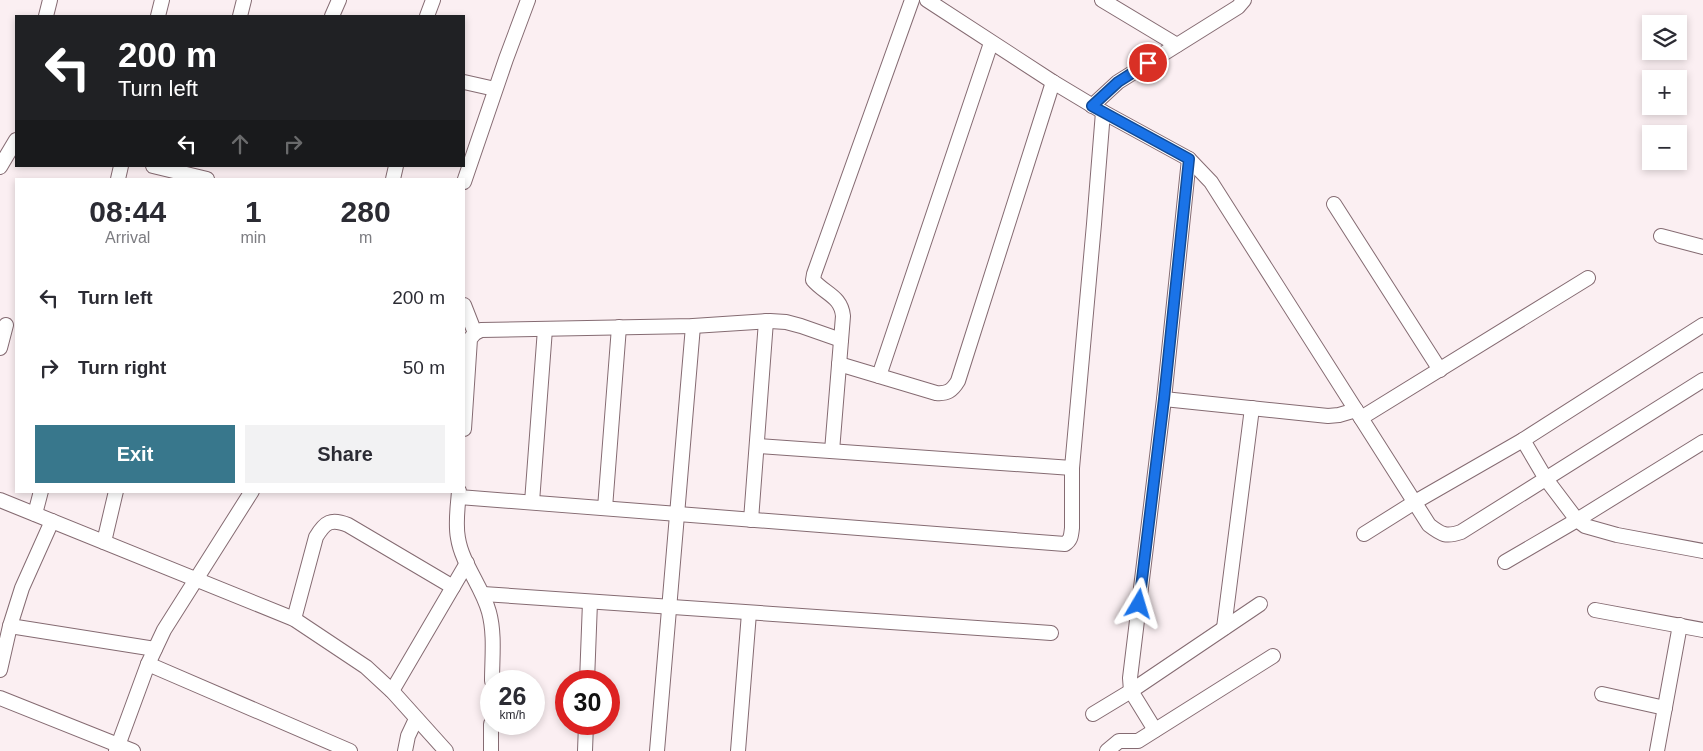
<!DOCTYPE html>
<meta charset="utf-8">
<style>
:root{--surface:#fff;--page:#f2f2f3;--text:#2b2b33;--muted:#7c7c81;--accent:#38778c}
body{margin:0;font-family:Arial,sans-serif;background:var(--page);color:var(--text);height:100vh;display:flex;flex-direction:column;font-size:19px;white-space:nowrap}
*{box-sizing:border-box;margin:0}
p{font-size:16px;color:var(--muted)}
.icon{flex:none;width:28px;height:28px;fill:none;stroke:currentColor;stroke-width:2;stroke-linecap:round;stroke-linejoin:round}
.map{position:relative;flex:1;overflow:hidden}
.drawer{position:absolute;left:15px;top:178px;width:450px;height:315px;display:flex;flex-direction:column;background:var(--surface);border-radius:0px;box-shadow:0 2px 8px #0003}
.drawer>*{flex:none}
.hud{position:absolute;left:15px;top:15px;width:450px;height:152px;border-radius:0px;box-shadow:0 2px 8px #0003;background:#202124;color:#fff;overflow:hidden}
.controls{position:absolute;left:1642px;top:15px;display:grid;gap:10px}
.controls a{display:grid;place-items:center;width:45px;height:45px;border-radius:0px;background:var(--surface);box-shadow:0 2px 8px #0003;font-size:25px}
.speed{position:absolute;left:480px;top:670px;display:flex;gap:10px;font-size:25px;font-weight:700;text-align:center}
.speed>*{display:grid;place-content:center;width:65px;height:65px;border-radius:50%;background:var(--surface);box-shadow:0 2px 8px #0003;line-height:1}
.speed small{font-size:12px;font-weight:400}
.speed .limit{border:8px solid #d22;background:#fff;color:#111}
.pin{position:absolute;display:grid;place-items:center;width:42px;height:42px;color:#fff;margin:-21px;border:2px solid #fff;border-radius:50%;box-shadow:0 1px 5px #0007}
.me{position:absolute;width:55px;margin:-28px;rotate:7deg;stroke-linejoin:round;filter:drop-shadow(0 0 4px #0008)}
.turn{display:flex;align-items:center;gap:18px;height:105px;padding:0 20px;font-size:22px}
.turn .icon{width:65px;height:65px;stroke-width:2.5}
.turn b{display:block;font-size:35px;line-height:42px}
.lanes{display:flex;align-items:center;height:48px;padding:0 20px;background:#0003;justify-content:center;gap:25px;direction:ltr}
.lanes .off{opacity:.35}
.eta{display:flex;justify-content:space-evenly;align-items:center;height:85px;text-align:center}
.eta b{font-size:30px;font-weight:800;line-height:35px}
.cta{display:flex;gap:10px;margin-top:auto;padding:10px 20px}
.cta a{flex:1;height:58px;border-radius:0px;background:var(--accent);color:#fff;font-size:20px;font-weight:800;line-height:58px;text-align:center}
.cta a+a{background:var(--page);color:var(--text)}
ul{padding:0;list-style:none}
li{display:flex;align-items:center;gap:15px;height:70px;padding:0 20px}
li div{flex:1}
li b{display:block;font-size:19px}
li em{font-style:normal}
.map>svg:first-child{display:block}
</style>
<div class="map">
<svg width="1703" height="751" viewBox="0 0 1703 751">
<rect width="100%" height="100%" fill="#fbeff2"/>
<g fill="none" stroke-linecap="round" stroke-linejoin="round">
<defs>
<g id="street">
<path d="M927,0L1053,82L1103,112L1189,159L1211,182L1429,525C1442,535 1446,537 1461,532L1703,380"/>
<polyline points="1102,0 1177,45"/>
<polyline points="46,16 50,0"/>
<polyline points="158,16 162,0"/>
<polyline points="240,16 244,0"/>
<polyline points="332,16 339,0"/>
<polyline points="427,16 433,0"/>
<polyline points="464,82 495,89"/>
<polyline points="1092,106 1118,82 1238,7 1244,0"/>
<polyline points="153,166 207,179"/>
<polyline points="0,167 16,140"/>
<polyline points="118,179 121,166"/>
<polyline points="393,179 396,166"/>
<polyline points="464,182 506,59 528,0"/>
<polyline points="1334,204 1440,370"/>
<polyline points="1661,236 1703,247"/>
<polyline points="464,305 475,333"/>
<polyline points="0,348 6,325"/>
<path d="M839,364L936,393C947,394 952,391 958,381L1053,82"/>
<polyline points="879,376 991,43"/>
<polyline points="1164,399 1328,416 1339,415 1356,410"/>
<polyline points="1361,418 1588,278"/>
<polyline points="464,429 470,339 475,333 481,330 693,326 770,321 786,322 801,326 841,340"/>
<polyline points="1523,440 1546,479 1577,520 1585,526 1617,535 1703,551"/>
<polyline points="757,446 1072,468"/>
<path d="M832,451L843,316C841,296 825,294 813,280L814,274L912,0"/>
<path d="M459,491C458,506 455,523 458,538C462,564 482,586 489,612C495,634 492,659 492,681"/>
<path d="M459,497L1065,544C1071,540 1071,536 1072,528V468L1094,224L1103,112"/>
<polyline points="0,500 294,619 366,667 392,691 446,751"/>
<polyline points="532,502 545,329"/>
<polyline points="605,508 619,327"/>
<polyline points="35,514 41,491"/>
<polyline points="751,520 766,321"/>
<polyline points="1364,534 1415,502 1523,440 1703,325"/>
<polyline points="104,542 116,491"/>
<polyline points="1505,562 1577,520 1703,442"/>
<polyline points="483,594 1051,633"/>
<polyline points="1595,610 1703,630"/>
<path d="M294,619L316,537C325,522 331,518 348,525L453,587"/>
<polyline points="10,626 155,649"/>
<polyline points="1224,628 1252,408"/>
<polyline points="148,664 350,751"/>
<polyline points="0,670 10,626 22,588 52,521"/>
<polyline points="587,681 590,602"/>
<polyline points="392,691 467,563"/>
<polyline points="1602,694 1665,708"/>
<polyline points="0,698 133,751"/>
<polyline points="1093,714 1131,691 1260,604"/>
<polyline points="1155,730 1131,691 1130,678 1164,399 1189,159"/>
<polyline points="116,751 148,664 164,630 252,491"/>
<polyline points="405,751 408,736 416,719"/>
<polyline points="491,751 491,724"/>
<polyline points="585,751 586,724"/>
<polyline points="657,751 693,326"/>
<polyline points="738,751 749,613"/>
<polyline points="1107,751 1119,741 1138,741 1273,656"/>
<polyline points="1657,751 1680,625"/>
</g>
</defs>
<use href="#street" stroke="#856b72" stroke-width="16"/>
<use href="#street" stroke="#fff" stroke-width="14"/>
</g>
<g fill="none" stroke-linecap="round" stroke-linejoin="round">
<defs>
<polyline id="route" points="1139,604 1164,399 1189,159 1092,106 1118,82 1148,63"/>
</defs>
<use href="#route" stroke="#114b97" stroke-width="12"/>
<use href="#route" stroke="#1a73e8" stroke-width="9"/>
</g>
</svg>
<div class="controls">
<a><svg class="icon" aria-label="layers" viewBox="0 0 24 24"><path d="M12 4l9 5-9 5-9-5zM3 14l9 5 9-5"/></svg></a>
<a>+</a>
<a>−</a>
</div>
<div class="speed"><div>26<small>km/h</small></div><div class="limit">30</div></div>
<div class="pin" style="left:1148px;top:63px;background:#d93025"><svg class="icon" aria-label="arrive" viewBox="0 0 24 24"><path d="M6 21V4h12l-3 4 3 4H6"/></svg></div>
<svg class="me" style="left:1139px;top:604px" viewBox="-20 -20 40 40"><path d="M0-17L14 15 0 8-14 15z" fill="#1a73e8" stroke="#fff" stroke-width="4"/></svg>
<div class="hud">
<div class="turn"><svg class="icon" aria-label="left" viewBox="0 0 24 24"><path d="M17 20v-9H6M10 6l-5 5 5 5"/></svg><div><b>200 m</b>Turn left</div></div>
<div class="lanes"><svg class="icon" aria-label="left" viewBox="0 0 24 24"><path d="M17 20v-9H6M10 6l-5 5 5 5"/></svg><svg class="icon off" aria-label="ahead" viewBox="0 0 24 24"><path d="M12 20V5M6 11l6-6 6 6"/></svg><svg class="icon off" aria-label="right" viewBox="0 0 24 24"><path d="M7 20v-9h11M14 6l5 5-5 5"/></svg></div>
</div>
<section class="drawer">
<div class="eta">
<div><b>08:44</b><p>Arrival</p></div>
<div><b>1</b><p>min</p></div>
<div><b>280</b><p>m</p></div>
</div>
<ul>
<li><svg class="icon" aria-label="left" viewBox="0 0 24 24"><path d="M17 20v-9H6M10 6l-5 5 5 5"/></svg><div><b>Turn left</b></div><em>200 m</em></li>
<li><svg class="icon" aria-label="right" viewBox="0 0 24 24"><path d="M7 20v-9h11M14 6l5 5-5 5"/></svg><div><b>Turn right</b></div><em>50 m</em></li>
</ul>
<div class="cta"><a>Exit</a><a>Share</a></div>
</section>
</div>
